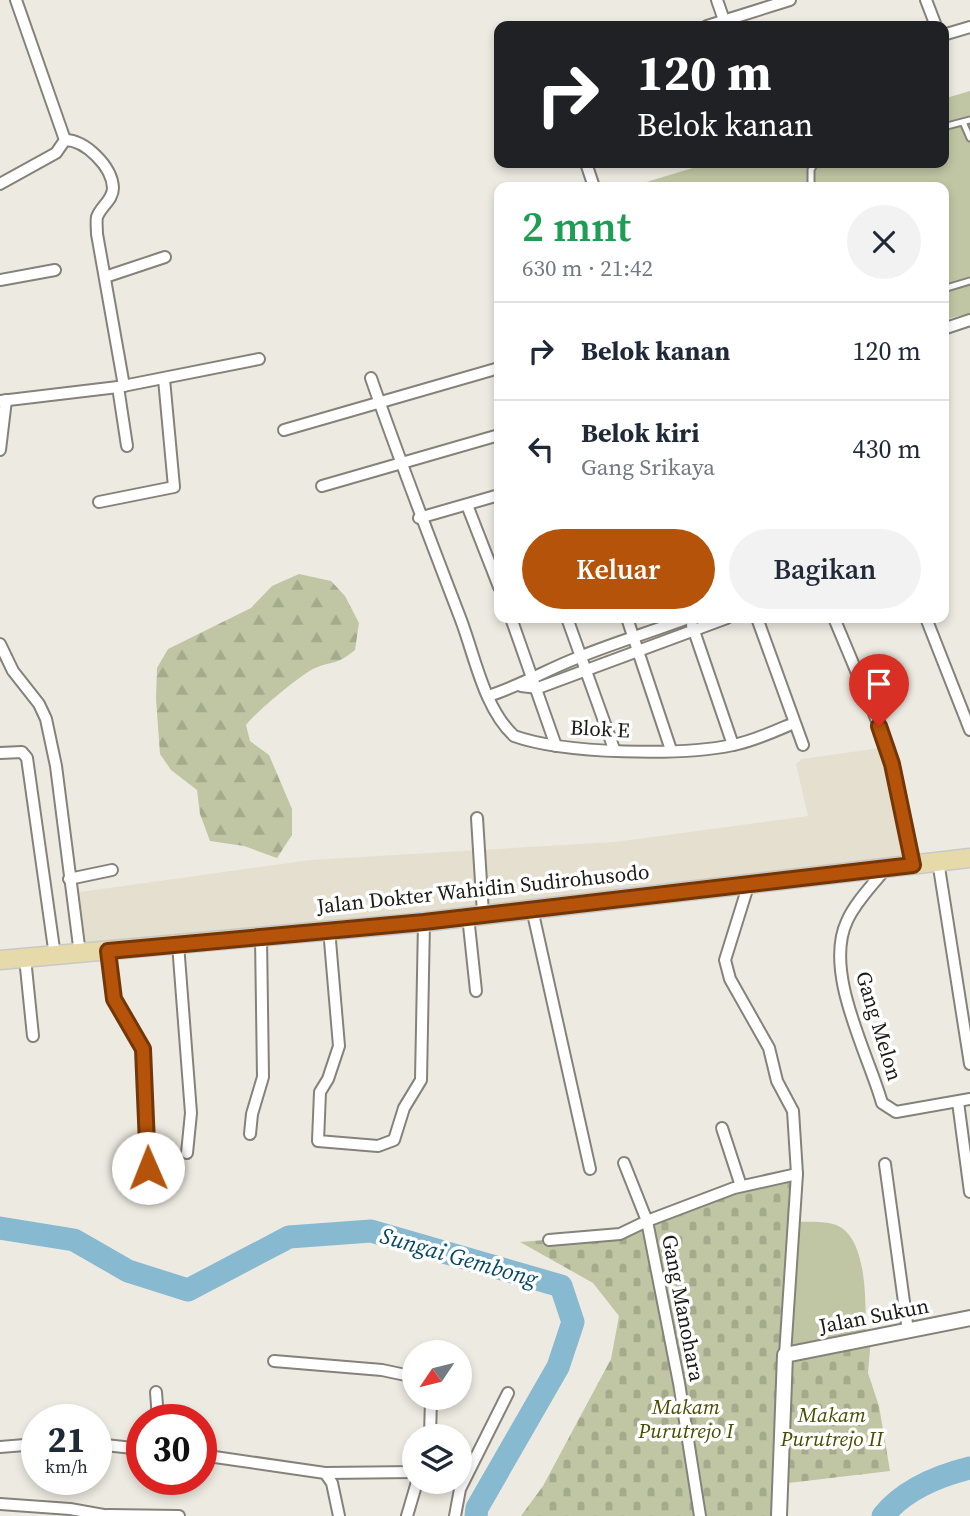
<!DOCTYPE html>
<html lang="id">
<meta charset="utf-8">
<style>
:root{--surface:#fff;--page:#f2f2f3;--text:#1f2937;--muted:#747a83;--line:#e0e1e3;--accent:#b45309}
body{margin:0;font-family:"Source Serif 4",serif;background:var(--page);color:var(--text);height:100vh;display:flex;flex-direction:column;font-size:26px;white-space:nowrap}
*{box-sizing:border-box;margin:0}
p{font-size:23px;color:var(--muted)}
.icon{flex:none;width:38px;height:38px;fill:none;stroke:currentColor;stroke-width:2;stroke-linecap:round;stroke-linejoin:round}
.map{position:relative;flex:1;overflow:hidden}
.sheet{position:absolute;left:494px;top:182px;width:455px;height:441px;display:flex;flex-direction:column;background:var(--surface);border-radius:14px;box-shadow:0 4px 10px #0003}
.sheet>*{flex:none}
.banner{position:absolute;left:494px;top:21px;width:455px;height:147px;border-radius:14px;box-shadow:0 4px 10px #0003;background:#202124;color:#fff;overflow:hidden}
.needle{width:46px;rotate:235deg}
.fabs{position:absolute;left:402px;top:1340px;display:grid;gap:14px}
.fabs a{display:grid;place-items:center;width:70px;height:70px;border-radius:50%;background:var(--surface);box-shadow:0 4px 10px #0003;font-size:35px}
.speed{position:absolute;left:21px;top:1404px;display:flex;gap:14px;font-size:35px;font-weight:700;text-align:center}
.speed>*{display:grid;place-content:center;width:91px;height:91px;border-radius:50%;background:var(--surface);box-shadow:0 4px 10px #0003;line-height:1}
.speed small{font-size:18px;font-weight:400}
.speed .limit{border:10px solid #d22;background:#fff;color:#111}
.pin{position:absolute;display:grid;place-items:center;width:60px;height:60px;color:#fff;margin:-72px -30px;border-radius:50% 50% 50% 0;rotate:-45deg;box-shadow:0 0 7px #0007}
.pin .icon{rotate:45deg}
.me{position:absolute;width:77px;margin:-38px;rotate:359deg;stroke-linejoin:round;filter:drop-shadow(0 0 5px #0008)}
.turn{display:flex;align-items:center;gap:24px;height:147px;padding:0 28px;font-size:32px}
.turn .icon{width:91px;height:91px;stroke-width:2.5}
.turn b{display:block;font-size:49px;line-height:60px}
.round{display:grid;place-items:center;flex:none;width:74px;height:74px;border-radius:37px;background:var(--page)}
.summary{display:flex;align-items:center;justify-content:space-between;height:119px;padding:0 28px}
h1{font-size:42px;font-weight:600;line-height:52px;color:#1e9e55}
.action{display:flex;gap:14px;margin-top:auto;padding:14px 28px}
.action a{flex:1;height:80px;border-radius:42px;background:var(--accent);color:#fff;font-size:28px;font-weight:600;line-height:80px;text-align:center}
.action a+a{background:var(--page);color:var(--text)}
ul{padding:0;list-style:none}
li{display:flex;align-items:center;gap:21px;height:98px;padding:0 28px;border-top:2px solid var(--line)}
li div{flex:1}
li b{display:block;font-size:26px}
li em{font-style:normal}
.map>svg:first-child{display:block}
</style>
<div class="map">
<svg width="970" height="1516" viewBox="0 0 970 1516">
<defs>
<pattern id="forest-firs" width="22" height="20" patternUnits="userSpaceOnUse" patternTransform="scale(1.75)"><rect width="22" height="20" fill="#c0c6a4"/><path d="M5 1l3.5 6h-7zM16 11l3.5 6h-7z" fill="#a4aa8c"/></pattern>
<pattern id="cemetery-stones" width="16" height="16" patternUnits="userSpaceOnUse" patternTransform="scale(1.75)"><rect width="16" height="16" fill="#c0c6a4"/><path d="M2 7V4a2 2 0 0 1 4 0v3zM10 15v-3a2 2 0 0 1 4 0v3z" fill="#a4aa8c"/></pattern>
</defs>
<rect width="100%" height="100%" fill="#edeae1"/>
<polygon fill="#e4dfcf" points="887,747 914,862 83,950 73,893 310,860 615,842 808,816 796,764 802,759"/>
<g fill="#c0c6a4">
<polygon points="970,91 970,313 943,320 943,187 630,187 709,163 943,163 943,99"/>
<path d="M794,1222C806,1222 821,1221 833,1224C870,1234 865,1309 866,1339L786,1355Z"/>
</g>
<path fill="url(#forest-firs)" d="M299,574L331,581L345,596L359,623L355,650C335,666 335,660 315,668C300,675 256,712 246,725L250,741L269,755L292,809V835L277,858L244,846L210,841L200,814L197,790L171,770L160,754L156,699L157,668L168,649L251,608L272,586Z"/>
<polygon fill="url(#cemetery-stones)" points="797,1174 786,1354 871,1338 868,1373 879,1406 890,1471 780,1484 779,1516 521,1516 543,1486 611,1359 619,1316 593,1283 520,1242 620,1234 664,1214"/>
<g fill="none" stroke-linecap="round" stroke-linejoin="round">
<g stroke="#87b9d1" stroke-width="23">
<polyline points="0,1228 74,1240 128,1271 188,1290 289,1237 371,1231 561,1286 573,1322 558,1367 477,1508 476,1516"/>
<path d="M883,1516C904,1490 938,1476 970,1468"/>
</g>
<defs>
<g id="service">
<polyline points="963,122 970,138"/>
<polyline points="943,127 970,120"/>
<polyline points="811,187 811,170 815,163"/>
<polyline points="943,289 970,281"/>
</g>
<g id="minor">
<polyline points="717,0 726,26"/>
<polyline points="926,0 936,26"/>
<polyline points="707,26 790,0"/>
<polyline points="943,35 970,27"/>
<path d="M65,140C85,140 112,166 113,188C113,200 101,206 97,217C96,221 97,229 97,234L124,386"/>
<polyline points="586,163 594,187"/>
<polyline points="0,184 56,153 65,140 16,0"/>
<polyline points="105,277 165,257"/>
<polyline points="0,280 55,270"/>
<polyline points="943,329 970,320"/>
<path d="M371,378C399,459 430,539 461,620C475,657 484,708 514,736C564,754 682,756 733,745C754,741 775,731 794,723"/>
<polyline points="118,387 127,446"/>
<polyline points="0,401 118,387 259,359"/>
<polyline points="284,430 499,368"/>
<polyline points="0,450 6,400"/>
<polyline points="322,486 499,435"/>
<polyline points="99,502 174,487 164,379"/>
<polyline points="467,505 499,587"/>
<polyline points="419,518 499,495"/>
<polyline points="511,618 556,746"/>
<polyline points="567,618 614,749"/>
<polyline points="627,618 671,750"/>
<polyline points="757,618 803,745"/>
<polyline points="834,618 888,747 913,865"/>
<polyline points="926,618 970,730"/>
<polyline points="692,625 733,745"/>
<polyline points="0,644 13,671 39,704 46,719 56,766 80,954"/>
<polyline points="521,686 538,688 727,618"/>
<path d="M488,696C520,686 546,670 577,658C613,643 651,632 688,618"/>
<polyline points="0,753 22,752 27,758 55,956"/>
<polyline points="477,818 483,914"/>
<polyline points="938,861 970,1064"/>
<path d="M886,868C873,885 856,901 847,921C823,972 868,1053 882,1103L896,1112L970,1099"/>
<polyline points="69,879 112,870"/>
<polyline points="749,883 725,960 730,979 769,1048 777,1081 793,1111 797,1174 785,1355"/>
<polyline points="532,909 590,1169"/>
<polyline points="468,916 476,991"/>
<polyline points="329,929 339,1046 328,1079 320,1092 318,1141 378,1146 394,1140 404,1108 421,1080 424,922"/>
<polyline points="178,944 191,1113 187,1153"/>
<polyline points="108,951 114,999 143,1049 148,1169"/>
<polyline points="25,958 33,1036"/>
<polyline points="958,1102 970,1192"/>
<polyline points="722,1128 741,1186"/>
<polyline points="250,1134 252,1114 263,1077 261,937"/>
<polyline points="885,1164 908,1331"/>
<polyline points="549,1240 620,1234 647,1221 624,1163"/>
<polyline points="274,1361 382,1370 415,1377"/>
<polyline points="156,1392 158,1419"/>
<polyline points="430,1437 431,1398"/>
<polyline points="96,1444 142,1449"/>
<polyline points="0,1447 37,1444"/>
<polyline points="201,1455 325,1473 332,1483 339,1516"/>
<polyline points="325,1473 415,1472"/>
<polyline points="0,1504 70,1509 109,1516"/>
<polyline points="108,1515 179,1516"/>
<polyline points="407,1516 417,1482"/>
<polyline points="455,1516 460,1489 508,1393"/>
<polyline points="700,1516 679,1383 647,1221 734,1188 797,1174"/>
</g>
<polyline id="tertiary" points="779,1516 785,1355 970,1318"/>
<polyline id="primary" points="0,960 424,922 970,858"/>
</defs>
<use href="#service" stroke="#848279" stroke-width="9"/>
<use href="#minor" stroke="#848279" stroke-width="14"/>
<use href="#tertiary" stroke="#848279" stroke-width="18"/>
<use href="#primary" stroke="#c9c8c8" stroke-width="21"/>
<use href="#service" stroke="#fff" stroke-width="5"/>
<use href="#minor" stroke="#fff" stroke-width="10"/>
<use href="#tertiary" stroke="#fff" stroke-width="14"/>
<use href="#primary" stroke="#e6d9aa" stroke-width="18"/>
</g>
<g fill="none" stroke-linecap="round" stroke-linejoin="round">
<defs>
<polyline id="route" points="148,1168 143,1049 114,999 108,951 424,922 913,865 892,764 879,726"/>
</defs>
<use href="#route" stroke="#753606" stroke-width="18"/>
<use href="#route" stroke="#b45309" stroke-width="12"/>
</g>
<g text-anchor="middle" stroke-width="7" stroke-linejoin="round" paint-order="stroke">
<g font-size="21" fill="#1c1b18" stroke="#fff">
<text transform="translate(600 729) rotate(3)" y="7">Blok E</text>
<text transform="translate(483 889) rotate(-6)" y="7">Jalan Dokter Wahidin Sudirohusodo</text>
<text transform="translate(879 1026) rotate(73)" y="7">Gang Melon</text>
<text transform="translate(683 1308) rotate(79)" y="7">Gang Manohara</text>
<text transform="translate(874 1316) rotate(-11)" y="7">Jalan Sukun</text>
</g>
<g font-size="21" font-style="italic" fill="#474e00" stroke="#fff">
<text x="686" y="1414">Makam<tspan x="686" dy="24">Purutrejo I</tspan></text>
<text x="832" y="1422">Makam<tspan x="832" dy="24">Purutrejo II</tspan></text>
</g>
<g font-size="23" font-style="italic" fill="#044a63" stroke="#fff">
<text transform="translate(459 1257) rotate(16)" y="8">Sungai Gembong</text>
</g>
</g>
</svg>
<div class="fabs">
<a><svg class="needle" viewBox="-14 -14 28 28"><path d="M0-13l5 13h-10z" fill="#e53935"/><path d="M0 13l5-13h-10z" fill="#747a83"/></svg></a>
<a><svg class="icon" aria-label="layers" viewBox="0 0 24 24"><path d="M12 4l9 5-9 5-9-5zM3 14l9 5 9-5"/></svg></a>
</div>
<div class="speed"><div>21<small>km/h</small></div><div class="limit">30</div></div>
<div class="pin" style="left:879px;top:726px;background:#d93025"><svg class="icon" aria-label="arrive" viewBox="0 0 24 24"><path d="M6 21V4h12l-3 4 3 4H6"/></svg></div>
<svg class="me" style="left:148px;top:1168px" viewBox="-20 -20 40 40"><circle r="19" fill="#fff"/><path d="M0-13L10 11 0 6-10 11z" fill="#b45309"/></svg>
<div class="banner">
<div class="turn"><svg class="icon" aria-label="right" viewBox="0 0 24 24"><path d="M7 20v-9h11M14 6l5 5-5 5"/></svg><div><b>120 m</b>Belok kanan</div></div>
</div>
<section class="sheet">
<div class="summary"><div><h1>2 mnt</h1><p>630 m · 21:42</p></div><a class="round"><svg class="icon" aria-label="close" viewBox="0 0 24 24"><path d="M6 6l12 12M18 6L6 18"/></svg></a></div>
<ul>
<li><svg class="icon" aria-label="right" viewBox="0 0 24 24"><path d="M7 20v-9h11M14 6l5 5-5 5"/></svg><div><b>Belok kanan</b></div><em>120 m</em></li>
<li><svg class="icon" aria-label="left" viewBox="0 0 24 24"><path d="M17 20v-9H6M10 6l-5 5 5 5"/></svg><div><b>Belok kiri</b><p>Gang Srikaya</p></div><em>430 m</em></li>
</ul>
<div class="action"><a>Keluar</a><a>Bagikan</a></div>
</section>
</div>
